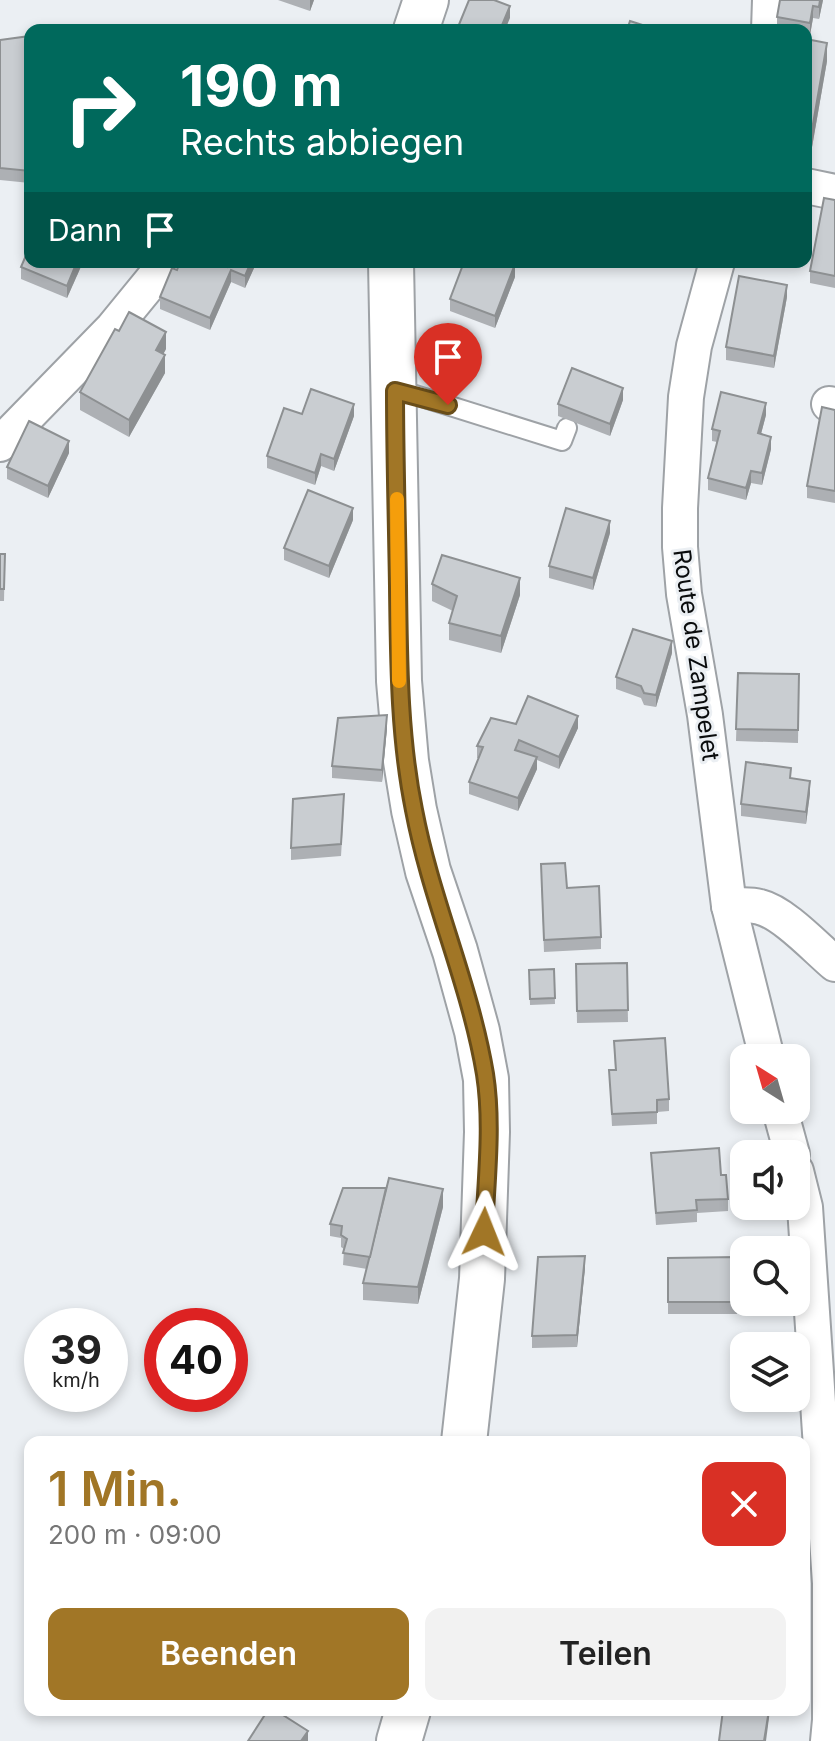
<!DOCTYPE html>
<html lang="de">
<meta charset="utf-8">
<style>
:root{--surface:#fff;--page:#f2f2f2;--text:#222;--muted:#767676;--accent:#a17626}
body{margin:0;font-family:Inter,sans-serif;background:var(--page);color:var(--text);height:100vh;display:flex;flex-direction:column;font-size:30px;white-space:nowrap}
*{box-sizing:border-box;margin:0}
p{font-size:26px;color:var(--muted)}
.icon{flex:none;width:44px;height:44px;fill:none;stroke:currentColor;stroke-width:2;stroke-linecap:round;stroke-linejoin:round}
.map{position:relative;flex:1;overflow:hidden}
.drawer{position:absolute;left:24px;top:1436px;width:786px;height:280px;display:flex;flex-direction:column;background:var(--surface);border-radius:16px;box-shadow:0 4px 12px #0003}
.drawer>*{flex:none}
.guide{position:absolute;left:24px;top:24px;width:788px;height:244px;border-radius:16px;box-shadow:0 4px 12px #0003;background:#00695c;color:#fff;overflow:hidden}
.needle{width:52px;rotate:323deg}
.fabs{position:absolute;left:730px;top:1044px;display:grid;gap:16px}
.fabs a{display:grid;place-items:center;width:80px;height:80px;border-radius:16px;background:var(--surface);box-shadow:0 4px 12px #0003;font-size:40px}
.speed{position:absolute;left:24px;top:1308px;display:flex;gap:16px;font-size:40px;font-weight:700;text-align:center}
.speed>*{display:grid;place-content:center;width:104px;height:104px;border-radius:50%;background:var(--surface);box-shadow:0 4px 12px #0003;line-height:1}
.speed small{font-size:20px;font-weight:400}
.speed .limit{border:12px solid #d22;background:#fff;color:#111}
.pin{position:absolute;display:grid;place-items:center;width:68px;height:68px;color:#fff;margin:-82px -34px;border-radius:50% 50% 50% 0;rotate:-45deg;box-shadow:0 0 8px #0007}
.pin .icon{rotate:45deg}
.me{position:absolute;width:88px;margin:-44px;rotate:2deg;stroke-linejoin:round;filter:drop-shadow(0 0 6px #0008)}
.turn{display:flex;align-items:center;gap:28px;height:168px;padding:0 24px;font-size:36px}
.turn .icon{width:104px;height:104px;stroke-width:2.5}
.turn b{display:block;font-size:56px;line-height:68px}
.then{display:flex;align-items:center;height:76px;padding:0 24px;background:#0003;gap:16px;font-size:30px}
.round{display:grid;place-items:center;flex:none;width:84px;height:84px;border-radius:16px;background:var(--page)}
.head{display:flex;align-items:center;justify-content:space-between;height:136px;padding:0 24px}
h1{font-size:48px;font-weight:600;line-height:60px;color:var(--accent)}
.button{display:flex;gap:16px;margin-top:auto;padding:16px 24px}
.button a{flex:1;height:92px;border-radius:16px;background:var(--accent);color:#fff;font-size:32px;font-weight:600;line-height:92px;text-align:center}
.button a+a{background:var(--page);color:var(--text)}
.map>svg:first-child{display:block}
</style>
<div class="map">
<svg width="835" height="1741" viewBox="0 0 835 1741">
<rect width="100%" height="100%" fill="#ebeff3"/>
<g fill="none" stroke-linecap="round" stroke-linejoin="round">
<defs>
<polyline id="lane" points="395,391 412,394 562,441 567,428"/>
<g id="street">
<polyline points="769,30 770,0"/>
<polyline points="806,186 835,192"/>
<polyline points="717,262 694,346 686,397 680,508 680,547 684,594 705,715 729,906 767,1058"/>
<polyline points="829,404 835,405"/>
<polyline points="0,444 113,328 167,262"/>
<path d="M729,906C739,905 750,904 760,907C784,913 816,948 835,964"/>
<polyline points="780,1110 792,1154"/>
<polyline points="796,1171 805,1207 830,1583 830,1720 828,1741"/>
</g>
<g id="secondary">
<polyline points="416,30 426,0"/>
<polyline points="391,262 399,681 406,761 414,810 428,871 455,951 477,1031 486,1079 487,1132 482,1279 464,1442"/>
<polyline points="399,1741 408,1710"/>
</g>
</defs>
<use href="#lane" stroke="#9ea2a6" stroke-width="22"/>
<use href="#street" stroke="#9ea2a6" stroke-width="38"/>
<use href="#secondary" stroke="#9ea2a6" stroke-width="48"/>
<use href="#lane" stroke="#fff" stroke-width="18"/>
<use href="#street" stroke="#fff" stroke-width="34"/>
<use href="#secondary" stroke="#fff" stroke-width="44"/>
</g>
<g fill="#adb0b4">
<polygon points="278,0 314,0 310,11"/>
<polygon points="823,0 819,19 813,18 810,35 806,34 806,30 777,29 777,17"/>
<polygon points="30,36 30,183 0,180 0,40"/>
<polygon points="806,39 827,61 808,170 806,170"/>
<polygon points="835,200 835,288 810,283 810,271"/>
<polygon points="30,262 83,262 67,298 21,279 21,267"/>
<polygon points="254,262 254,268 245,288 231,282 210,330 160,309 160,297 177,270 227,267"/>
<polygon points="515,277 495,328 450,311 450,299"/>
<polygon points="787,297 774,368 726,360 726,347"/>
<polygon points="166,349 163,354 165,373 129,437 80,410 80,392"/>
<polygon points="623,400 610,436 558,416 558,404"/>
<polygon points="835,410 835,503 807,498 807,486"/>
<polygon points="302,414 354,416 334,471 321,466 315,485 267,468 267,456"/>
<polygon points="766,415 761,434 771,449 762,485 751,483 746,500 708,490 708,478 717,442 712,441 712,429"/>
<polygon points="69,453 48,498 7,479 7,467"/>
<polygon points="353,520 329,578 284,560 284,548"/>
<polygon points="610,533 593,590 549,578 549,566"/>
<polygon points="0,554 5,554 4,601 0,601"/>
<polygon points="432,584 520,595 501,653 449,640 449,623 453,611 432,601"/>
<polygon points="672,653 656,707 644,705 641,698 616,689 616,677"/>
<polygon points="738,673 799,674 798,743 736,741"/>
<polygon points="516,724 578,728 559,769 537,760 537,769 518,811 469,794 469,782 479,758 477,758 477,746"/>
<polygon points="387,728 382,782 332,778 332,766"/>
<polygon points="791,778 810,793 806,824 741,816 741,804"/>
<polygon points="344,806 341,856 291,860 291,848"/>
<polygon points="541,876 567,888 601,937 601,949 544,952"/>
<polygon points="627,963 628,1022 577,1023 576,964"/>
<polygon points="554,969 555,1004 530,1005 529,970"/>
<polygon points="614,1041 669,1099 669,1111 657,1112 657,1124 612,1126 609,1070 615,1070"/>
<polygon points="651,1153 721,1175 728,1199 728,1211 697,1213 697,1222 656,1225"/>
<polygon points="443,1207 418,1304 363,1300 363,1283 367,1269 343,1265 344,1249 341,1247 341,1238 330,1236 330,1224"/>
<polygon points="737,1257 737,1314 668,1314 668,1258"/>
<polygon points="585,1268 577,1347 532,1348 532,1336"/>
</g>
<g fill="#8d9092">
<polygon points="310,0 314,0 310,11"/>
<polygon points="820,0 823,0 819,19 819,7"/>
<polygon points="510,6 510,18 505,30 500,30"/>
<polygon points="813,6 813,18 810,35 810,23"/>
<polygon points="827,43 827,61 808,170 808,153"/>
<polygon points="77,262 83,262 67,298 67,286"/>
<polygon points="251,262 254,262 254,268 245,288 245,276"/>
<polygon points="515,264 515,277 495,328 495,316"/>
<polygon points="231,270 231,282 210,330 210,318"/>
<polygon points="787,285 787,297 774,368 774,356"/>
<polygon points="166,332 166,349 156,368 156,350"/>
<polygon points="165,355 165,373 129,437 129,420"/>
<polygon points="623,388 623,400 610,436 610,424"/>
<polygon points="766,403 766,415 758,445 758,433"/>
<polygon points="354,404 354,416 334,471 334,459"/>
<polygon points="771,437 771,449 762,485 762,473"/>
<polygon points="69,441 69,453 48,498 48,486"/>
<polygon points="321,454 321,466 315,485 315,473"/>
<polygon points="751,471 751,483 746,500 746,488"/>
<polygon points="353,508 353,520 329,578 329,566"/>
<polygon points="610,521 610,533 593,590 593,578"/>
<polygon points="520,578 520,595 501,653 501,636"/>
<polygon points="672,641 672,653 656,707 656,695"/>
<polygon points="387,715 387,728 382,782 382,770"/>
<polygon points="578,716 578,728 559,769 559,757"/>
<polygon points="537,757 537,769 518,811 518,798"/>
<polygon points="810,781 810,793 806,824 806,812"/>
<polygon points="443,1189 443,1207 418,1304 418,1287"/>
<polygon points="585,1256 585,1268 577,1347 577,1335"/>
<polygon points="769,1710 770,1710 766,1741 764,1741"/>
<polygon points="308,1731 308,1741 301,1741"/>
</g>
<g fill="#c9cdd1" stroke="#8d9092" stroke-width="2">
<polygon points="469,0 494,0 510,6 500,30 466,30 458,27"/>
<polygon points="780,0 820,0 819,7 813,6 810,23 777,17"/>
<polygon points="630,21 658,30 627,30"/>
<polygon points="30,36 30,171 0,168 0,40"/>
<polygon points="806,39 827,43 808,153 806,153"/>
<polygon points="824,198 835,200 835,276 810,271"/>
<polygon points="30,246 30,262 77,262 67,286 21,267"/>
<polygon points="180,262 214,262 227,267 229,262 251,262 245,276 231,270 210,318 160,297 172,268 177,270"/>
<polygon points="464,262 508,262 515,264 495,316 450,299"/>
<polygon points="739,276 787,285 774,356 726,347"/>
<polygon points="129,312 166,332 156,350 165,355 129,420 80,392 115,329 119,331"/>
<polygon points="572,368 623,388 610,424 558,404"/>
<polygon points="311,389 354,404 334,459 321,454 315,473 267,456 284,408 302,414"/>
<polygon points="721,392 766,403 758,433 771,437 762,473 751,471 746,488 708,478 720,431 712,429"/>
<polygon points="822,407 835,410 835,491 807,486"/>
<polygon points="29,421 69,441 48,486 7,467"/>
<polygon points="308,490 353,508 329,566 284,548"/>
<polygon points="566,508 610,521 593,578 549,566"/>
<polygon points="0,554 5,554 4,589 0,589"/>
<polygon points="442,555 520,578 501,636 449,623 457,596 432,584"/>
<polygon points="633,629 672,641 656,695 644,693 641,686 616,677"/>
<polygon points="738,673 799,674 798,730 736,729"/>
<polygon points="528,696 578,716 559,757 519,740 515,750 537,757 518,798 469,782 483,747 477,746 491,718 516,724"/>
<polygon points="387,715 382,770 332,766 338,718"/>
<polygon points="746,762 791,768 790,778 810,781 806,812 741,804"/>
<polygon points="344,794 341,844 291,848 293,799"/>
<polygon points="565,863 567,888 599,886 601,937 544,940 541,864"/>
<polygon points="627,963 628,1010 577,1011 576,964"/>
<polygon points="554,969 555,998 530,999 529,970"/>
<polygon points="665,1038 669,1099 657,1100 657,1112 612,1114 609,1070 616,1070 614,1041"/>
<polygon points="719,1148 721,1175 726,1175 728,1199 696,1200 697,1210 656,1213 651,1153"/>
<polygon points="389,1178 443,1189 418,1287 363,1283"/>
<polygon points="343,1188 386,1188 370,1257 343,1253 347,1239 341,1235 342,1226 330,1224"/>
<polygon points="585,1256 577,1335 532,1336 538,1257"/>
<polygon points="737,1257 737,1302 668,1302 668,1258"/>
<polygon points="268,1710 275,1710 308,1731 301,1741 248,1741"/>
<polygon points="723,1710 769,1710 764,1741 719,1741"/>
</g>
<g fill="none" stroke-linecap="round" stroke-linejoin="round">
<defs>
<path id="route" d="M448,405L395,391C395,456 397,521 398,586C399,661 399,736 414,810C431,900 470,984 485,1074C493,1125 486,1181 484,1232"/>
</defs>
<use href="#route" stroke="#694d19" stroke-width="20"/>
<use href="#route" stroke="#a17626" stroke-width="14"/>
<polyline stroke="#f59e0b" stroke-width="14" points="397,499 399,681"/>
</g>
<g text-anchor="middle" stroke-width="6" stroke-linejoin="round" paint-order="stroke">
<g font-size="24" fill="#0a0c0d" stroke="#ebeff3">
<text transform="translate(696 655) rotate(82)" y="8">Route de Zampelet</text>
</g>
</g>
</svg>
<div class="fabs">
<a><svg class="needle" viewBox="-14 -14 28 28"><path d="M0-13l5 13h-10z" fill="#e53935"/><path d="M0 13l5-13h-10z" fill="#767676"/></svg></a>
<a><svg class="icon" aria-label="sound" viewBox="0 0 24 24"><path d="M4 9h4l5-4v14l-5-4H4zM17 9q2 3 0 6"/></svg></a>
<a><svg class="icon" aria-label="search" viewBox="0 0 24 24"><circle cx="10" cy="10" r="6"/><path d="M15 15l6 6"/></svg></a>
<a><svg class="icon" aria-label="layers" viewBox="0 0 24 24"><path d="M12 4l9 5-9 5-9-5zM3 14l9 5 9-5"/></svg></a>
</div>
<div class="speed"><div>39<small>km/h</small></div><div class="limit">40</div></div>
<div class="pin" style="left:448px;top:405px;background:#d93025"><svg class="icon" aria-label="arrive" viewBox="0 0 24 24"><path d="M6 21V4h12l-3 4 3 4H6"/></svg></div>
<svg class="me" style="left:484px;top:1232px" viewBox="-20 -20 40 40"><path d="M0-17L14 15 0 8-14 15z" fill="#a17626" stroke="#fff" stroke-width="4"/></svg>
<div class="guide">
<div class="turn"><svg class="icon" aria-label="right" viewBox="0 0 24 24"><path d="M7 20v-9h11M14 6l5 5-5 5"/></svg><div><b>190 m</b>Rechts abbiegen</div></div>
<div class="then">Dann<svg class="icon" aria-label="arrive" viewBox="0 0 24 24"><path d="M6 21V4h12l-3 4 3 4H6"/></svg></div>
</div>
<section class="drawer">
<div class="head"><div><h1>1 Min.</h1><p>200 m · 09:00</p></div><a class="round" style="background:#d93025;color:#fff"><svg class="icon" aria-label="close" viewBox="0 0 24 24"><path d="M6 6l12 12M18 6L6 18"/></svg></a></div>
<div class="button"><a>Beenden</a><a>Teilen</a></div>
</section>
</div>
